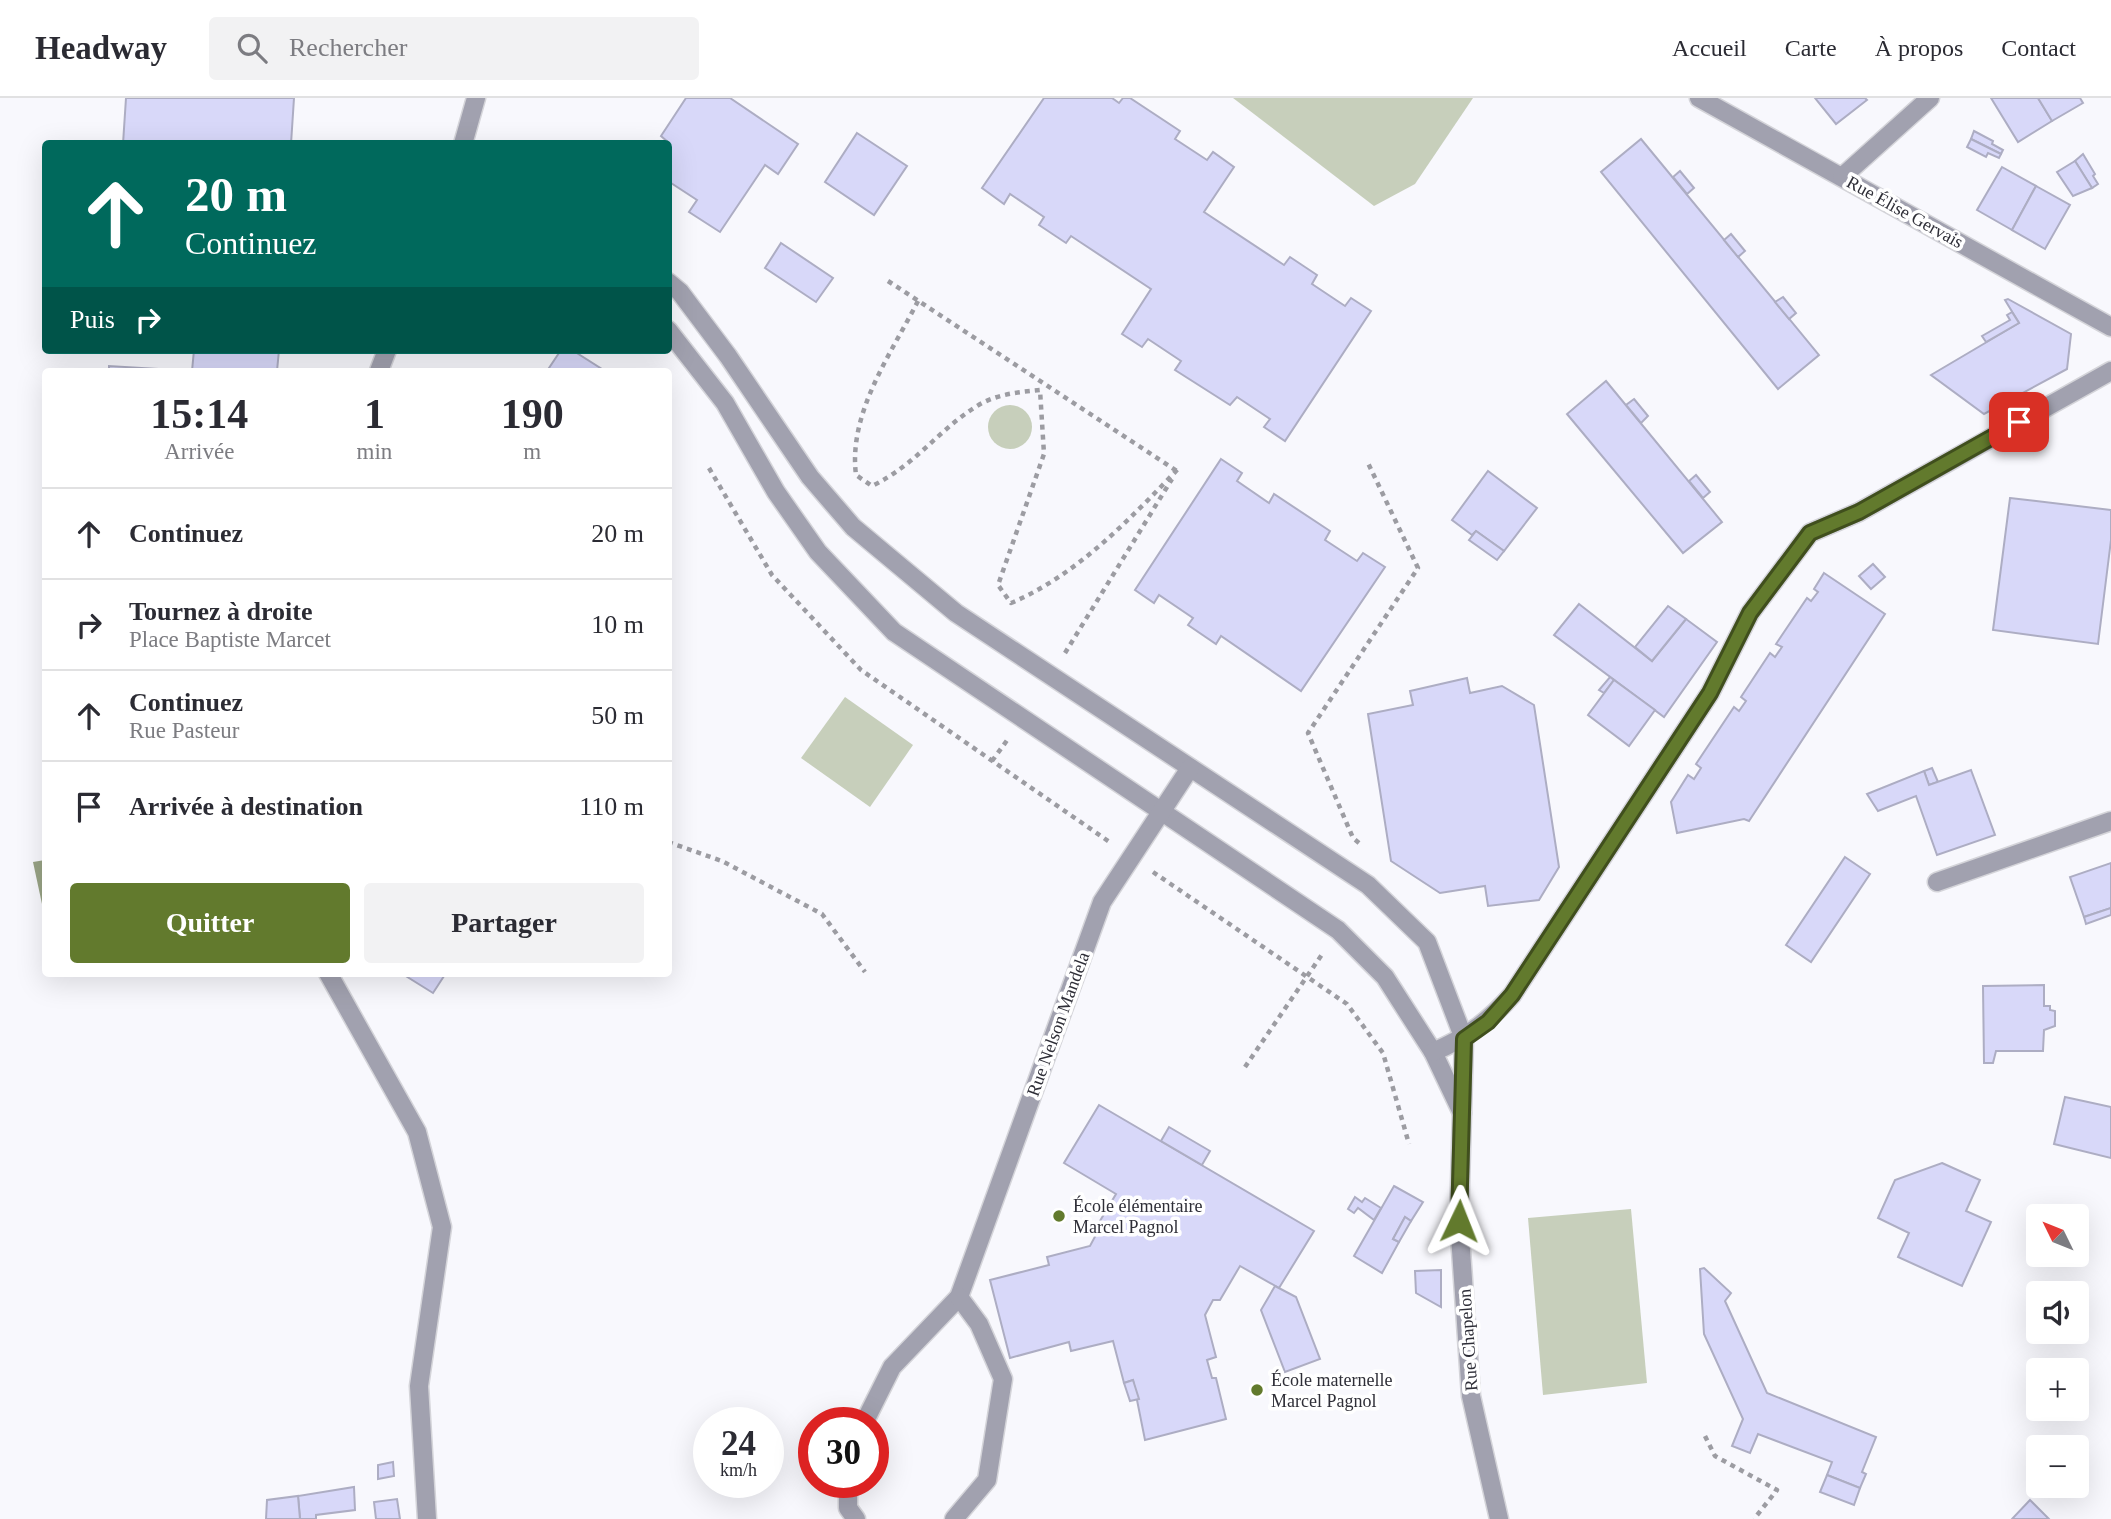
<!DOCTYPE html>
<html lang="fr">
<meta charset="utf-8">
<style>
:root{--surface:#fff;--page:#f2f2f3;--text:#2b2b33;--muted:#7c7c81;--line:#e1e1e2;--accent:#627a2d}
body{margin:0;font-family:Georgia,serif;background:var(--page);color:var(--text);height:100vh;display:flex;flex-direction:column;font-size:26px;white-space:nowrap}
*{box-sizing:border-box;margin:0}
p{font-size:23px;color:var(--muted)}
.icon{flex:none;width:38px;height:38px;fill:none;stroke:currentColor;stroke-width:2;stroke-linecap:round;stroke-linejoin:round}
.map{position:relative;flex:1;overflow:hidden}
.sheet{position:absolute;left:42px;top:270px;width:630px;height:609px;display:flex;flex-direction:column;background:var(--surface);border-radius:7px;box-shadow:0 7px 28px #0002}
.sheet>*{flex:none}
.banner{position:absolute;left:42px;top:42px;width:630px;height:214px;border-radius:7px;box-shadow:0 7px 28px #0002;background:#00695c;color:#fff;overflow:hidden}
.needle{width:46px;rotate:313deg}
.controls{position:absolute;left:2026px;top:1106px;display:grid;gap:14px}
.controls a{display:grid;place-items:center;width:63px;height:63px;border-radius:7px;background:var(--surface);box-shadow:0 7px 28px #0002;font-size:35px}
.speed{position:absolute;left:693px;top:1309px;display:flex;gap:14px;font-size:35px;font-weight:700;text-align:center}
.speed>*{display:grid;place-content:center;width:91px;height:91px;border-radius:50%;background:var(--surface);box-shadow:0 7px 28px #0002;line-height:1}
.speed small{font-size:18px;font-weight:400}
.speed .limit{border:10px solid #d22;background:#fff;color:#111}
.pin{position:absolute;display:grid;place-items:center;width:60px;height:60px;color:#fff;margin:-30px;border-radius:14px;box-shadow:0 4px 10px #0006}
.me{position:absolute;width:77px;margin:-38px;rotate:2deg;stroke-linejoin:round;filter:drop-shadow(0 0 5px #0008)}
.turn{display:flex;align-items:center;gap:24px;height:147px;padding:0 28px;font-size:32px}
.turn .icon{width:91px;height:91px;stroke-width:2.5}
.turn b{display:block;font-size:49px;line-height:60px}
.then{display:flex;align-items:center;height:66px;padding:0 28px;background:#0003;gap:14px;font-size:26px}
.eta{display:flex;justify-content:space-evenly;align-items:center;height:119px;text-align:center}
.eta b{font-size:42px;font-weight:800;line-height:49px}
.action{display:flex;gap:14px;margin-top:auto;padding:14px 28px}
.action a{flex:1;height:80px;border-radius:7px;background:var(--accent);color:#fff;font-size:28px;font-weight:800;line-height:80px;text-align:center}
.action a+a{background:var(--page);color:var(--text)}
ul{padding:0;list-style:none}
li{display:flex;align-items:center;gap:21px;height:91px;padding:0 28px;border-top:2px solid var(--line)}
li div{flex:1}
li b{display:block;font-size:26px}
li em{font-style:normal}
header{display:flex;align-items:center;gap:42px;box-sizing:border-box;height:98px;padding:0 35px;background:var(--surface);border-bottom:2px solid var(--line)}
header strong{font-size:33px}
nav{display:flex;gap:38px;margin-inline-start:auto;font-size:24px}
.search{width:490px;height:63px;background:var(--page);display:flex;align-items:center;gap:18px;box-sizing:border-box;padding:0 24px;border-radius:7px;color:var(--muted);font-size:26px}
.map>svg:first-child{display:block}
</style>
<header>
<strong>Headway</strong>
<div class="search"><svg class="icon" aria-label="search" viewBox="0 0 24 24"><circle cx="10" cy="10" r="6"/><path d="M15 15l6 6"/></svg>Rechercher</div>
<nav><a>Accueil</a><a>Carte</a><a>À propos</a><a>Contact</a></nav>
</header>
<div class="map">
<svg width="2111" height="1421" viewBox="0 0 2111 1421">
<rect width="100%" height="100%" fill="#f8f8fd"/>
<g fill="#c7cfbb">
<polygon points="1233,0 1473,0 1415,86 1374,108"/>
<circle cx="1010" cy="329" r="22"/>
<polygon points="845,599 913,647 870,709 801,660"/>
<polygon points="1631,1111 1647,1285 1543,1297 1528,1120"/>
</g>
<polygon fill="#98a385" points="45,762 45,805 42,806 33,764"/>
<g fill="#d8d8f9" stroke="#adadc3" stroke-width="2">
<polygon points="126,0 294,0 291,46 123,46"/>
<polygon points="686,0 730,0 798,46 778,76 765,67 720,134 689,114 697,102 668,83 669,45 661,38"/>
<polygon points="1044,0 1112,0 1119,5 1123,0 1130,0 1180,33 1175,41 1207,62 1213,54 1234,69 1204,114 1284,167 1290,159 1317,177 1312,186 1345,208 1351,200 1371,213 1285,343 1264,329 1270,321 1237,299 1230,307 1175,272 1181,263 1148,241 1142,249 1122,236 1151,191 1071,138 1066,145 1039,127 1044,119 1010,96 1004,106 982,90"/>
<polygon points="1815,0 1865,0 1867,2 1836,26"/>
<polygon points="1991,0 2038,0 2052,23 2018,44"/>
<polygon points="2038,0 2080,0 2083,5 2052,23"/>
<polygon points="1974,33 1993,43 1992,46 2003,52 2001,56 1971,41"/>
<polygon points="857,35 907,68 874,117 825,84"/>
<polygon points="1641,41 1819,257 1778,291 1601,74"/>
<polygon points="1971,41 2001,56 1999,60 1988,55 1986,59 1967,49"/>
<polygon points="2083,56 2095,76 2093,78 2098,86 2092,90 2075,63"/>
<polygon points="2075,63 2092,90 2073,98 2057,74"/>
<polygon points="2002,69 2036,88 2012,132 1977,112"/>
<polygon points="1680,73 1694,90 1687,96 1673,79"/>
<polygon points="2036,88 2070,107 2045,151 2012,132"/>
<polygon points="1731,136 1745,153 1738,159 1724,142"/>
<polygon points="781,145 833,180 816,204 765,170"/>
<polygon points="1783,199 1796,215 1789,221 1775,204"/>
<polygon points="2008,201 2071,236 2067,271 1984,316 1931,277 2019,225 2005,202"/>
<polygon points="2012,214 2019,225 1986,244 1982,238 2010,222 2007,217"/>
<polygon points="194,252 279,252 277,273 109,273 109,268 192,273"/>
<polygon points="561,252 572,252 605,273 547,273"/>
<polygon points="1606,283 1722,424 1683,455 1567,316"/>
<polygon points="1634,301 1648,318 1641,325 1626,307"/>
<polygon points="1221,361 1242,375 1237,383 1269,405 1274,396 1330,433 1325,442 1357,463 1363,455 1385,469 1301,593 1221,538 1216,546 1188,527 1193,520 1159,497 1154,505 1135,492"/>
<polygon points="1488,373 1537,410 1504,453 1476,433 1472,437 1452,422"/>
<polygon points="1696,377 1710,394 1703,400 1689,383"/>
<polygon points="2010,400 2111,412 2111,442 2098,546 1993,532"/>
<polygon points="1476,433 1504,453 1497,462 1469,442"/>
<polygon points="1873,466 1885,479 1871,491 1859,478"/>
<polygon points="1824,475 1885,516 1749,723 1744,721 1677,735 1671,704 1688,677 1694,681 1701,670 1696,666 1734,609 1739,613 1746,603 1741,599 1770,555 1775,559 1782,549 1776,546 1807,500 1811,503 1818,494 1814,491"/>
<polygon points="1579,506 1652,563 1686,521 1717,544 1664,619 1554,537"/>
<polygon points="1668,508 1686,521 1652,563 1635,549"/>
<polygon points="1610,579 1614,582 1604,595 1599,592"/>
<polygon points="1467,580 1470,595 1502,588 1534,607 1559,769 1539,802 1488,808 1485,788 1440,795 1391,763 1368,616 1413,607 1410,593"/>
<polygon points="1614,582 1655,612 1629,648 1588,617"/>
<polygon points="1932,670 1938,684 1929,687 1924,673"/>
<polygon points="1971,672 1995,737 1937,757 1916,698 1878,713 1867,696 1924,673 1929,687"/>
<polygon points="1845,759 1870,776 1811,864 1786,847"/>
<polygon points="2111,765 2111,810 2084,819 2070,779"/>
<polygon points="2111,810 2111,817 2086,826 2084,819"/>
<polygon points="401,875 446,875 433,895"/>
<polygon points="2044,887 2044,908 2050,908 2050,912 2055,913 2055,928 2044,932 2043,953 1996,953 1993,965 1984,965 1983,888"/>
<polygon points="2065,999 2111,1009 2111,1060 2054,1046"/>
<polygon points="1099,1007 1314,1133 1279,1190 1240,1168 1220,1202 1213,1202 1205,1217 1216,1259 1207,1262 1212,1280 1216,1280 1226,1321 1145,1342 1133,1282 1124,1285 1113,1243 1071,1253 1069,1244 1010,1260 990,1182 1049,1167 1047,1159 1090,1148 1098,1133 1097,1128 1116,1096 1064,1065"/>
<polygon points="1169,1029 1210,1053 1202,1067 1161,1043"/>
<polygon points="1942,1065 1980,1082 1966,1113 1991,1124 1962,1188 1898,1159 1909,1135 1878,1120 1895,1082"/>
<polygon points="1394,1088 1423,1104 1411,1123 1405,1119 1393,1141 1399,1144 1382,1175 1354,1158"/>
<polygon points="1355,1099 1362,1104 1365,1100 1381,1110 1374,1122 1358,1110 1354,1115 1348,1111"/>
<polygon points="1405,1119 1411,1123 1399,1144 1393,1141"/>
<polygon points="1704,1170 1731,1195 1725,1203 1767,1295 1876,1339 1862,1374 1866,1376 1860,1390 1827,1377 1832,1364 1758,1336 1750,1355 1732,1348 1743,1321 1704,1236 1700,1171"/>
<polygon points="1441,1172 1441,1209 1416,1195 1415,1173"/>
<polygon points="1275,1188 1296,1199 1320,1261 1285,1274 1261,1212"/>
<polygon points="1133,1282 1139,1301 1130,1303 1124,1285"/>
<polygon points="393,1364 394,1378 378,1381 378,1367"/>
<polygon points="1827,1377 1860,1390 1854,1407 1820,1394"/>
<polygon points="354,1389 355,1412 316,1417 316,1421 300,1421 298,1398"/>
<polygon points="298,1398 300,1421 266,1421 267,1402"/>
<polygon points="397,1401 400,1421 376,1421 374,1404"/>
<polygon points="2030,1402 2049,1421 2012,1421"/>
</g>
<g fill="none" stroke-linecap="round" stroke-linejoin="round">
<defs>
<g id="minor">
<polyline points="1699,0 2111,229"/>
<polyline points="463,46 476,0"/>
<polyline points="1842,79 1930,0"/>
<polyline points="668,184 680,194 728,258 810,379 853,429 956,515 1368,787 1427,844 1464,941 1459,1123 1471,1298 1499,1421"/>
<polyline points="668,232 725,305 776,394 818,454 894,534 1338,832 1385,879 1433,954 1462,1015"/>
<polyline points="379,273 387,252"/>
<polyline points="1937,784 2111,723"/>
<polyline points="328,875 417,1034 442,1129 419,1288 427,1421"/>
<path d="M1433,954C1466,940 1488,924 1512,897L1710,595L1750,515L1810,435L1859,414L2111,273"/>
<polyline points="864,1325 892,1269 959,1199 1102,804 1190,670"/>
<polyline points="848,1384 848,1410 856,1421"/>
<polyline points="954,1421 987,1382 1003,1281 979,1226 959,1199"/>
</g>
</defs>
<use href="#minor" stroke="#d4d4d9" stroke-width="21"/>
<g stroke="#9c9ca2" stroke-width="4.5" stroke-dasharray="5 5" stroke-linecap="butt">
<polyline points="888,183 1177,373"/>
<path d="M918,203C891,256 848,315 856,377L872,388C917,366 938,332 977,308C996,296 1019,294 1040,292L1044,356L998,487L1011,505C1077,477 1129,422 1178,371"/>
<polyline points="709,370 772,477 861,572 1111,745"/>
<polyline points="1065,555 1172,381"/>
<polyline points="992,663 1008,641"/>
<polyline points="668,744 722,763 822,816 865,874"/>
<polyline points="1359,745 1353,740 1308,635 1418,470 1368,365"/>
<polyline points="1153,774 1347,906 1383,955 1409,1046"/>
<polyline points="1245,969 1323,855"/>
<polyline points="1705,1338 1715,1358 1777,1392 1754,1421"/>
</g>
<use href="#minor" stroke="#a1a1af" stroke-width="18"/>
</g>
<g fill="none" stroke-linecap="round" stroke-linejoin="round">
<defs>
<polyline id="route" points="1459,1123 1464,941 1488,924 1512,897 1710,595 1750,515 1810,435 1859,414 2019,324"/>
</defs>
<use href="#route" stroke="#404f1d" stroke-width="18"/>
<use href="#route" stroke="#627a2d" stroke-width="12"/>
</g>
<g fill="#627a2d" stroke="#fff" stroke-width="2.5">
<circle cx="1059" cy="1118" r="7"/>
<circle cx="1257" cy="1292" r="7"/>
</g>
<g text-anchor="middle" stroke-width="7" stroke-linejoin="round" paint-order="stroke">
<g font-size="18" fill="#2e2e37" stroke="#fff">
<text transform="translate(1905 114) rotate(29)" y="6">Rue Élise Gervais</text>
<text transform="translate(1058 926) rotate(-70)" y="6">Rue Nelson Mandela</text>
<text transform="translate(1468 1242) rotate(-94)" y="6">Rue Chapelon</text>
</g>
<g font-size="18" fill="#2e2e37" stroke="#fff" text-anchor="start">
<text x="1073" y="1114">École élémentaire<tspan x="1073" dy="21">Marcel Pagnol</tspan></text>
<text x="1271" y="1288">École maternelle<tspan x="1271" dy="21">Marcel Pagnol</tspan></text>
</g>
</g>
</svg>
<div class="controls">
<a><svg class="needle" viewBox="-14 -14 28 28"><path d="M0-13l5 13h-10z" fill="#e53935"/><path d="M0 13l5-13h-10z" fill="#7c7c81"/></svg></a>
<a><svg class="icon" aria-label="sound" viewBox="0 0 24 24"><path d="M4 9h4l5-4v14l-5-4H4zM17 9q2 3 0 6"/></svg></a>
<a>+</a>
<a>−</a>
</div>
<div class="speed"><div>24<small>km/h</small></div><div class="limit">30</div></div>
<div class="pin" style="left:2019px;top:324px;background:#d93025"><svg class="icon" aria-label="arrive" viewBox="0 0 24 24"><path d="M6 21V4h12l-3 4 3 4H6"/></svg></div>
<svg class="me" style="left:1459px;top:1123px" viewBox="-20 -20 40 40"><path d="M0-17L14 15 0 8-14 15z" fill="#627a2d" stroke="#fff" stroke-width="4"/></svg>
<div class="banner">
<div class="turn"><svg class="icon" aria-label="ahead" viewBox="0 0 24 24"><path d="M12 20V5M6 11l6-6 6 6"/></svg><div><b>20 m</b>Continuez</div></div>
<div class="then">Puis<svg class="icon" aria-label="right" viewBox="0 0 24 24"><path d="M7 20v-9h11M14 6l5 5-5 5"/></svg></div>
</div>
<section class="sheet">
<div class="eta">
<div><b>15:14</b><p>Arrivée</p></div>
<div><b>1</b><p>min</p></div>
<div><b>190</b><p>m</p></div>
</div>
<ul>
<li><svg class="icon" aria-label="ahead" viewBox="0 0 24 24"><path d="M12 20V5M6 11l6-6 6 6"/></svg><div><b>Continuez</b></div><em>20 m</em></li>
<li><svg class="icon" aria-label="right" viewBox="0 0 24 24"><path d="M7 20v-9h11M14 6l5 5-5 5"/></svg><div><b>Tournez à droite</b><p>Place Baptiste Marcet</p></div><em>10 m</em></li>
<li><svg class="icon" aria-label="ahead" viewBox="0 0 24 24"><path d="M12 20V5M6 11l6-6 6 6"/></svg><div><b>Continuez</b><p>Rue Pasteur</p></div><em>50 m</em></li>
<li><svg class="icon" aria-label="arrive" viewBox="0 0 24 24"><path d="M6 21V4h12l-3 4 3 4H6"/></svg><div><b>Arrivée à destination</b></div><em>110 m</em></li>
</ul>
<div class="action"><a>Quitter</a><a>Partager</a></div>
</section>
</div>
